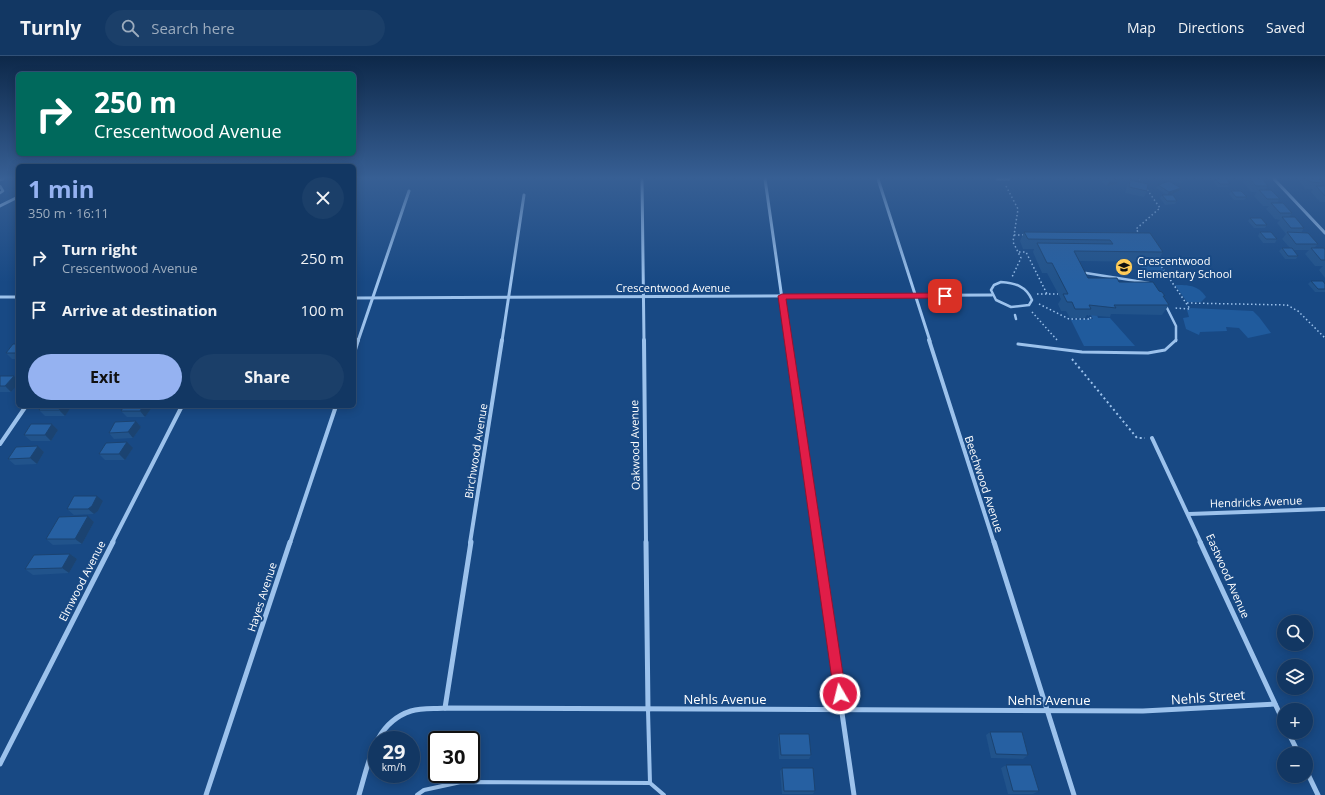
<!DOCTYPE html>
<meta charset="utf-8">
<style>
:root{--surface:#123763;--page:#1b3f69;--text:#f1f3f6;--muted:#9cacbe;--line:#315178;--accent:#95b2f1}
body{margin:0;font-family:"Open Sans",sans-serif;background:var(--page);color:var(--text);height:100vh;display:flex;flex-direction:column;font-size:15px;white-space:nowrap}
*{box-sizing:border-box;margin:0}
p{font-size:13px;color:var(--muted)}
.icon{flex:none;width:22px;height:22px;fill:none;stroke:currentColor;stroke-width:2;stroke-linecap:round;stroke-linejoin:round}
.map{position:relative;flex:1;overflow:hidden}
.details{position:absolute;left:16px;top:108px;width:340px;height:244px;display:flex;flex-direction:column;background:var(--surface);border-radius:6px;box-shadow:0 2px 10px #0003,0 0 0 1px var(--line)}
.details>*{flex:none}
.banner{position:absolute;left:16px;top:16px;width:340px;height:84px;border-radius:6px;box-shadow:0 2px 10px #0003,0 0 0 1px var(--line);background:#00695c;color:#fff;overflow:hidden}
.buttons{position:absolute;left:1277px;top:559px;display:grid;gap:8px}
.buttons a{display:grid;place-items:center;width:36px;height:36px;border-radius:50%;background:var(--surface);box-shadow:0 2px 10px #0003,0 0 0 1px var(--line);font-size:20px}
.speed{position:absolute;left:368px;top:675px;display:flex;gap:8px;font-size:20px;font-weight:700;text-align:center}
.speed>*{display:grid;place-content:center;width:52px;height:52px;border-radius:50%;background:var(--surface);box-shadow:0 2px 10px #0003,0 0 0 1px var(--line);line-height:1}
.speed small{font-size:10px;font-weight:400}
.speed .limit{border:2px solid #111;border-radius:6px;background:#fff;color:#111}
.pin{position:absolute;display:grid;place-items:center;width:34px;height:34px;color:#fff;margin:-17px;border-radius:8px;box-shadow:0 2px 6px #0006}
.me{position:absolute;width:44px;margin:-22px;rotate:352deg;stroke-linejoin:round;filter:drop-shadow(0 0 3px #0008)}
.turn{display:flex;align-items:center;gap:14px;height:84px;padding:0 12px;font-size:18px}
.turn .icon{width:52px;height:52px;stroke-width:2.5}
.turn b{display:block;font-size:28px;line-height:34px}
.round{display:grid;place-items:center;flex:none;width:42px;height:42px;border-radius:21px;background:var(--page)}
.summary{display:flex;align-items:center;justify-content:space-between;height:68px;padding:0 12px}
h1{font-size:24px;font-weight:700;line-height:30px;color:var(--accent)}
.action{display:flex;gap:8px;margin-top:auto;padding:8px 12px}
.action a{flex:1;height:46px;border-radius:24px;background:var(--accent);color:#111;font-size:16px;font-weight:700;line-height:46px;text-align:center}
.action a+a{background:var(--page);color:var(--text)}
ul{padding:0;list-style:none}
li{display:flex;align-items:center;gap:12px;height:52px;padding:0 12px}
li div{flex:1}
li b{display:block;font-size:15px}
li em{font-style:normal}
header{display:flex;align-items:center;gap:24px;box-sizing:border-box;height:56px;padding:0 20px;background:var(--surface);border-bottom:1px solid var(--line)}
header strong{font-size:19px}
nav{display:flex;gap:22px;margin-inline-start:auto;font-size:14px}
.search{width:280px;height:36px;background:var(--page);display:flex;align-items:center;gap:10px;box-sizing:border-box;padding:0 14px;border-radius:22px;color:var(--muted);font-size:15px}
.map>svg:first-child{display:block}
</style>
<header>
<strong>Turnly</strong>
<div class="search"><svg class="icon" aria-label="search" viewBox="0 0 24 24"><circle cx="10" cy="10" r="6"/><path d="M15 15l6 6"/></svg>Search here</div>
<nav><a>Map</a><a>Directions</a><a>Saved</a></nav>
</header>
<div class="map">
<svg width="1325" height="739" viewBox="0 0 1325 739">
<rect width="100%" height="100%" fill="#184984"/>
<g fill="#205b9d">
<polygon points="1140,209 1160,209 1167,221 1147,221"/>
<path d="M1175,229C1189,229 1198,229 1206,241L1201,246H1187Z"/>
<polygon points="1191,252 1253,255 1259,261 1271,277 1248,282 1239,272 1226,271 1227,275 1200,276 1199,279 1186,273 1183,262 1189,261 1187,254"/>
<polygon points="1091,259 1097,259 1098,262 1110,262 1135,290 1084,290 1071,264 1093,263"/>
</g>
<g fill="none" stroke-linecap="round" stroke-linejoin="round">
<g stroke="#9cc2ec" stroke-width="1.5" stroke-dasharray="1.5 2.5" stroke-linecap="butt">
<polyline points="1139,123 1143,128"/>
<polyline points="1006,130 1018,153 1013,186 1021,202 1012,221"/>
<polyline points="1014,179 1024,179"/>
<polyline points="1140,179 1136,173 1160,152 1146,132"/>
<polyline points="1019,196 1026,196 1047,238"/>
<polyline points="1157,204 1190,253 1175,252"/>
<polyline points="1037,238 1058,238"/>
<polyline points="1187,247 1287,249 1298,255 1325,282"/>
<polyline points="1039,248 1069,263 1091,263 1089,258"/>
<polyline points="1032,256 1057,284"/>
</g>
<polyline stroke="#9cc2ec" stroke-width="2" stroke-dasharray="2 3" stroke-linecap="butt" points="1072,303 1137,382 1145,382"/>
<g stroke="#9cc2ec" stroke-width="2.5">
<polyline points="0,124 3,123"/>
<polyline points="0,130 3,135 0,137"/>
<polyline points="1086,217 1149,227"/>
<path d="M1001,226C1015,227 1026,230 1032,244L1029,249L1011,251L996,244L991,234L994,229Z"/>
<polyline points="1165,248 1176,270 1176,285"/>
<polyline points="1015,259 1016,263"/>
</g>
<polyline stroke="#9cc2ec" stroke-width="3" points="1018,288 1082,296 1148,297 1165,294 1176,284"/>
<g stroke="#9cc2ec" stroke-width="4">
<polyline points="648,654 650,727 664,739"/>
<polyline points="417,739 424,734 461,726 650,727"/>
</g>
<g stroke="#9cc2ec" stroke-width="3">
<polyline points="642,123 644,285"/>
<polyline points="765,123 788,285"/>
<polyline points="878,123 930,285"/>
<polyline points="997,123 1009,123"/>
<polyline points="1274,123 1325,177"/>
<polyline points="0,150 18,141"/>
<polyline points="0,241 18,241"/>
<polyline points="354,242 992,239"/>
<polyline points="358,285 409,135"/>
<polyline points="502,285 524,139"/>
</g>
<g stroke="#9cc2ec" stroke-width="4">
<polyline points="644,284 646,487"/>
<polyline points="788,284 818,487"/>
<polyline points="929,284 994,487"/>
<polyline points="354,297 358,284"/>
<polyline points="1152,382 1201,487"/>
<polyline points="0,388 26,350"/>
<polyline points="1189,458 1325,453"/>
<polyline points="112,487 182,350"/>
<polyline points="290,487 336,350"/>
<polyline points="470,487 502,284"/>
</g>
<g stroke="#9cc2ec" stroke-width="5">
<polyline points="646,486 648,654"/>
<polyline points="817,486 854,739"/>
<polyline points="994,486 1074,739"/>
<polyline points="1200,486 1284,667"/>
<polyline points="445,652 471,486"/>
<polyline points="1288,676 1299,698"/>
<polyline points="0,708 113,486"/>
<polyline points="1306,714 1318,739"/>
<polyline points="206,739 290,486"/>
<path d="M359,739C369,706 374,667 411,655C422,652 434,653 445,652L1143,655L1275,648"/>
</g>
</g>
<g fill="#21538b">
<polygon points="1097,123 1120,123 1117,128 1107,130"/>
<polygon points="1167,123 1184,123 1181,127 1167,124"/>
<polygon points="1214,123 1226,123 1230,128 1228,131 1217,131 1213,125"/>
<polygon points="1240,123 1262,123 1268,130 1265,134 1280,143 1277,147 1292,157 1289,161 1304,172 1301,177 1318,188 1314,192 1325,194 1325,222 1319,214 1323,210 1315,210 1305,198 1309,194 1293,194 1298,200 1296,203 1285,203 1279,195 1282,192 1290,192 1282,183 1286,178 1277,167 1280,164 1275,163 1266,153 1269,150 1263,150 1254,140 1257,136 1251,136 1243,126 1245,123"/>
<polygon points="1297,123 1319,123 1323,127 1320,130 1325,130 1325,146 1320,146 1311,136 1313,133 1306,133"/>
<polygon points="1130,124 1147,135 1144,141 1125,137 1127,130"/>
<polygon points="1158,129 1179,135 1168,139 1177,145 1175,148 1165,149 1160,142 1162,139 1167,139 1156,132"/>
<polygon points="1231,135 1247,141 1244,144 1234,144 1229,138"/>
<polygon points="1250,162 1267,169 1265,172 1254,172 1248,165"/>
<polygon points="1024,176 1150,177 1163,196 1157,206 1079,205 1088,222 1119,226 1159,235 1165,240 1164,242 1169,249 1162,259 1111,258 1110,261 1087,259 1085,262 1070,262 1066,255 1061,255 1058,248 1061,243 1047,217 1042,217 1033,196 1034,193 1023,193 1020,185"/>
<polygon points="1260,176 1277,183 1275,187 1263,187 1258,180"/>
<polygon points="1311,225 1325,228 1325,236 1315,236 1308,228"/>
<polygon points="18,288 18,303 12,303 6,297"/>
<polygon points="0,320 14,320 18,324 18,328 11,336 0,336"/>
<polygon points="42,350 72,350 65,360 45,360 39,354"/>
<polygon points="124,350 153,350 145,361 127,361 121,355"/>
<polygon points="136,365 141,371 133,382 114,383 109,377"/>
<polygon points="52,368 58,374 51,385 31,385 24,379"/>
<polygon points="38,390 44,396 37,408 15,409 8,403"/>
<polygon points="133,392 125,404 105,404 99,398"/>
<polygon points="103,445 98,455 94,458 74,459 67,453"/>
<polygon points="88,460 94,466 82,488 53,489 46,483"/>
<polygon points="70,498 77,503 69,517 33,519 25,513"/>
<polygon points="990,676 1028,699 1023,703 991,702 986,679"/>
<polygon points="779,678 811,699 809,703 779,703 778,682"/>
<polygon points="1006,709 1039,735 1033,738 1008,738 1001,712"/>
<polygon points="782,712 815,735 813,738 782,738 780,715"/>
</g>
<g fill="#1b4371">
<polygon points="1116,123 1120,123 1117,128 1107,130 1110,124"/>
<polygon points="1181,132 1179,135 1167,140 1169,136"/>
<polygon points="14,320 18,324 18,328 11,336 5,330"/>
<polygon points="62,350 72,350 65,360 59,354"/>
<polygon points="143,350 153,350 145,361 140,355"/>
<polygon points="136,365 141,371 133,382 128,376"/>
<polygon points="52,368 58,374 51,385 45,379"/>
<polygon points="127,386 133,392 125,404 119,398"/>
<polygon points="38,390 44,396 37,408 30,402"/>
<polygon points="97,440 103,445 98,455 94,458 88,453"/>
<polygon points="88,460 94,466 82,488 75,483"/>
<polygon points="70,498 77,503 69,517 62,512"/>
</g>
<g fill="#2660a2" stroke="#1b4371">
<polygon points="1215,123 1226,123 1230,128 1220,128"/>
<polygon points="1250,123 1262,123 1268,130 1256,130"/>
<polygon points="1307,123 1319,123 1323,127 1311,126"/>
<polygon points="1130,124 1148,128 1147,135 1129,131"/>
<polygon points="1169,125 1181,132 1169,136 1158,129"/>
<polygon points="1316,130 1325,130 1325,140"/>
<polygon points="1259,134 1271,134 1280,143 1267,143"/>
<polygon points="1231,135 1241,135 1247,141 1236,141"/>
<polygon points="1162,139 1173,139 1177,145 1167,145"/>
<polygon points="1271,147 1283,147 1292,157 1280,157"/>
<polygon points="1282,161 1295,161 1304,172 1291,172"/>
<polygon points="1250,162 1261,162 1267,169 1256,169"/>
<polygon points="1024,176 1150,177 1163,196 1074,195 1088,222 1117,222 1119,226 1153,226 1159,235 1162,236 1165,240 1163,240 1169,249 1114,249 1116,252 1089,249 1091,253 1075,253 1072,246 1067,246 1063,238 1068,238 1052,207 1047,207 1037,187 1113,188 1110,184 1028,183"/>
<polygon points="1260,176 1271,176 1277,183 1266,183"/>
<polygon points="1287,176 1308,177 1318,188 1296,188"/>
<polygon points="1282,192 1292,192 1298,200 1288,200"/>
<polygon points="1311,192 1324,192 1325,194 1325,204 1321,204"/>
<polygon points="1311,225 1323,225 1325,228 1325,233 1318,233"/>
<polygon points="13,288 18,288 18,297 6,297"/>
<polygon points="0,320 14,320 5,330 0,330"/>
<polygon points="42,350 62,350 59,354 39,354"/>
<polygon points="124,350 143,350 140,355 121,355"/>
<polygon points="136,365 128,376 109,377 115,366"/>
<polygon points="31,368 52,368 45,379 24,379"/>
<polygon points="127,386 119,398 99,398 106,387"/>
<polygon points="38,390 30,402 8,403 16,391"/>
<polygon points="74,440 97,440 92,450 88,453 67,453"/>
<polygon points="88,460 75,483 46,483 59,461"/>
<polygon points="70,498 62,512 25,513 34,499"/>
<polygon points="990,676 1022,676 1028,699 996,698"/>
<polygon points="779,678 809,678 811,699 781,699"/>
<polygon points="1006,709 1031,709 1039,735 1013,735"/>
<polygon points="782,712 813,712 815,735 784,735"/>
</g>
<linearGradient id="sky" x2="0" y2="1"><stop stop-color="#0d2849"/><stop offset="0.54" stop-color="#375f94"/><stop offset="1" stop-color="#375f94" stop-opacity="0"/></linearGradient>
<rect width="1325" height="226" fill="url(#sky)"/>
<polygon fill="#e11d48" stroke="#92132f" points="945,237 949,240 948,242 786,243 846,638 844,642 840,644 835,642 834,638 778,240 782,238"/>
<defs>
<symbol id="school-disc" viewBox="-11 -11 22 22"><circle r="9.5" fill="#ffcc58" stroke="#184984"/><path d="M0-5L7-2L0 1L-7-2ZM-4 1L0 2.5L4 1V4Q0 6-4 4Z" fill="#111"/></symbol>
</defs>
<g fill-rule="evenodd">
<use href="#school-disc" x="1114" y="201" width="20" height="20"/>
</g>
<g text-anchor="middle" stroke-width="4" stroke-linejoin="round" paint-order="stroke">
<g font-size="11" fill="#fff" stroke="#184984" text-anchor="start">
<text x="1137" y="209">Crescentwood<tspan x="1137" dy="13">Elementary School</tspan></text>
</g>
<g font-size="11" fill="#fff" stroke="#184984">
<text x="673" y="236">Crescentwood Avenue</text>
<text transform="translate(635 389) rotate(-91)" y="4">Oakwood Avenue</text>
<text transform="translate(476 395) rotate(-81)" y="4">Birchwood Avenue</text>
<text transform="translate(984 428) rotate(72)" y="4">Beechwood Avenue</text>
<text transform="translate(1256 446) rotate(-2)" y="4">Hendricks Avenue</text>
<text transform="translate(1228 520) rotate(66)" y="4">Eastwood Avenue</text>
<text transform="translate(82 525) rotate(-63)" y="4">Elmwood Avenue</text>
<text transform="translate(262 541) rotate(-72)" y="4">Hayes Avenue</text>
</g>
<g font-size="13" fill="#fff" stroke="#184984">
<text transform="translate(1208 641) rotate(-4)" y="5">Nehls Street</text>
<text x="725" y="648">Nehls Avenue</text>
<text x="1049" y="649">Nehls Avenue</text>
</g>
</g>
</svg>
<div class="buttons">
<a><svg class="icon" aria-label="search" viewBox="0 0 24 24"><circle cx="10" cy="10" r="6"/><path d="M15 15l6 6"/></svg></a>
<a><svg class="icon" aria-label="layers" viewBox="0 0 24 24"><path d="M12 4l9 5-9 5-9-5zM3 14l9 5 9-5"/></svg></a>
<a>+</a>
<a>−</a>
</div>
<div class="speed"><div>29<small>km/h</small></div><div class="limit">30</div></div>
<div class="pin" style="left:945px;top:240px;background:#d93025"><svg class="icon" aria-label="arrive" viewBox="0 0 24 24"><path d="M6 21V4h12l-3 4 3 4H6"/></svg></div>
<svg class="me" style="left:840px;top:638px" viewBox="-20 -20 40 40"><circle r="17" fill="#e11d48" stroke="#fff" stroke-width="3"/><path d="M0-11L8 9 0 5-8 9z" fill="#fff"/></svg>
<div class="banner">
<div class="turn"><svg class="icon" aria-label="right" viewBox="0 0 24 24"><path d="M7 20v-9h11M14 6l5 5-5 5"/></svg><div><b>250 m</b>Crescentwood Avenue</div></div>
</div>
<section class="details">
<div class="summary"><div><h1>1 min</h1><p>350 m · 16:11</p></div><a class="round"><svg class="icon" aria-label="close" viewBox="0 0 24 24"><path d="M6 6l12 12M18 6L6 18"/></svg></a></div>
<ul>
<li><svg class="icon" aria-label="right" viewBox="0 0 24 24"><path d="M7 20v-9h11M14 6l5 5-5 5"/></svg><div><b>Turn right</b><p>Crescentwood Avenue</p></div><em>250 m</em></li>
<li><svg class="icon" aria-label="arrive" viewBox="0 0 24 24"><path d="M6 21V4h12l-3 4 3 4H6"/></svg><div><b>Arrive at destination</b></div><em>100 m</em></li>
</ul>
<div class="action"><a>Exit</a><a>Share</a></div>
</section>
</div>
